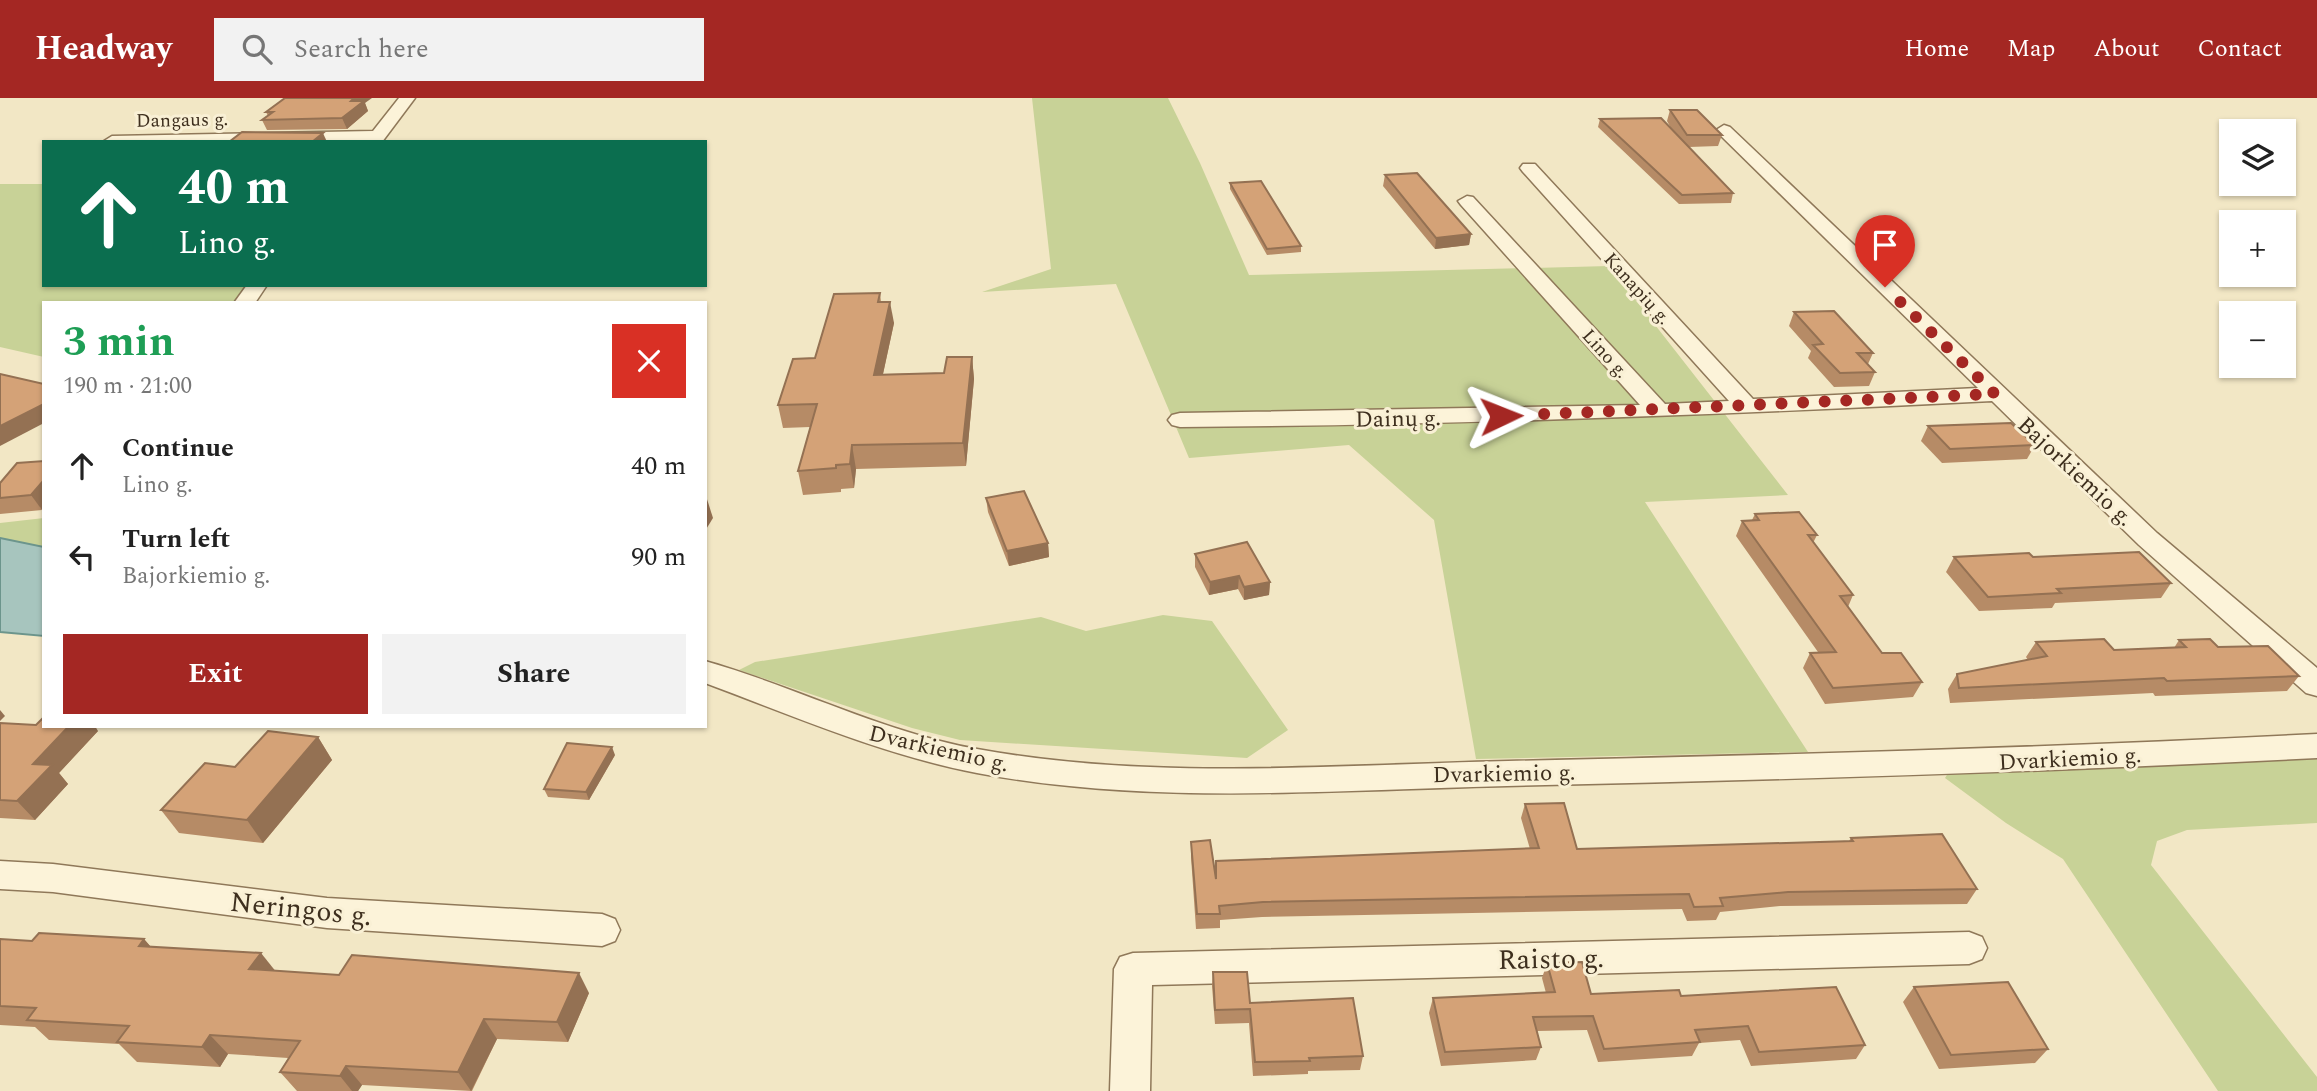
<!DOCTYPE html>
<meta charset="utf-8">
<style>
:root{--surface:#fff;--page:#f2f2f2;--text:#222;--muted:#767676;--accent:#a42723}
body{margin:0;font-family:Spectral,serif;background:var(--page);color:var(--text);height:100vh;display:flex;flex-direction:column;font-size:26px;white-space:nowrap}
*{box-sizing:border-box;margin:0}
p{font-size:23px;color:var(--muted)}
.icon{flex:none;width:38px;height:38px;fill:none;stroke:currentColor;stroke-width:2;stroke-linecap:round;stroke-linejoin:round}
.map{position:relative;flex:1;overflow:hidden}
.side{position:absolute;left:42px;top:203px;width:665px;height:427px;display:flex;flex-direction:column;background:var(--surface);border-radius:0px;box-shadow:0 2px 5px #0004}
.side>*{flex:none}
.guide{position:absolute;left:42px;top:42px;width:665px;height:147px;border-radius:0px;box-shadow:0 2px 5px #0004;background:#0b6e4f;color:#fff;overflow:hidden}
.fabs{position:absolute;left:2219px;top:21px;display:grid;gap:14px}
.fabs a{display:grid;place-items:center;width:77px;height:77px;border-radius:0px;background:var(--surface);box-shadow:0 2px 5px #0004;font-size:35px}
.pin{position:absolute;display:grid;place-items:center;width:60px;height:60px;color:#fff;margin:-72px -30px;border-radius:50% 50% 50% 0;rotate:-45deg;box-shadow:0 0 7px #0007}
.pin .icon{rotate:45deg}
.me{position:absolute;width:77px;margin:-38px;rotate:88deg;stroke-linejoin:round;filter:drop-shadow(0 0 5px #0008)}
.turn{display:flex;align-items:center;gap:24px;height:147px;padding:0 21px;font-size:32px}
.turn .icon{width:91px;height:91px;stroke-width:2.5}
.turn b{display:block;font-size:49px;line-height:60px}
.round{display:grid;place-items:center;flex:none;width:74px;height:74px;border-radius:0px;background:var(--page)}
.summary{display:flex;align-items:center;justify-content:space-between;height:119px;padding:0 21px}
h1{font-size:42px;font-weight:700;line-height:52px;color:#1e9e55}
.button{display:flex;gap:14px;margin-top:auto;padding:14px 21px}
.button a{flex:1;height:80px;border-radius:0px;background:var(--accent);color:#fff;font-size:28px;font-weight:700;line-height:80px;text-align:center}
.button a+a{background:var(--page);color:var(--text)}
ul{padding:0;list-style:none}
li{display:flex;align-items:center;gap:21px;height:91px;padding:0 21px}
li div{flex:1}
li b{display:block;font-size:26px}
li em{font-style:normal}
header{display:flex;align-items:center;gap:42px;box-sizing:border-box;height:98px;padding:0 35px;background:var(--accent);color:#fff}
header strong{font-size:33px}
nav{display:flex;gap:38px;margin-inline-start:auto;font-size:24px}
.search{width:490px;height:63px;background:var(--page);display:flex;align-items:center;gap:18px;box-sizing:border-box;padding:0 24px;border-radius:0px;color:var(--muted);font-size:26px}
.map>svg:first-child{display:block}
</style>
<header>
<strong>Headway</strong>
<div class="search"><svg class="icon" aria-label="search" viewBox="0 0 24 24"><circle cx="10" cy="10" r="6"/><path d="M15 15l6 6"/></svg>Search here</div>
<nav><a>Home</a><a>Map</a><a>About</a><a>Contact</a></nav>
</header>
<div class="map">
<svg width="2317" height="993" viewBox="0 0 2317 993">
<rect width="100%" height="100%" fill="#f2e7c5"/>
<g fill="#c8d297">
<polygon points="1032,0 1168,0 1200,65 1249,177 1609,168 1788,397 1645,404 1808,654 1476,661 1434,422 1349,347 1189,360 1116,186 982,194 1051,171"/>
<polygon points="0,86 44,86 44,187 249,187 236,205 44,205 44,259 0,249"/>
<polygon points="44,420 44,538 0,534 0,425"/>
<polygon points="1163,517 1212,523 1288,632 1247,660 960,642 912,630 739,572 755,564 1041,519 1086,533"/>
<polygon points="2317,648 2317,725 2187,732 2157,743 2151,767 2317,979 2317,993 2218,993 2063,761 2006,725 1945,680 1954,666"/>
</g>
<polygon fill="#a7c5be" stroke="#6c958c" stroke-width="2" points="0,440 44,449 44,538 0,534"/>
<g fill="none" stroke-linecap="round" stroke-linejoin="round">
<defs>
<g id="minor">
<polygon points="399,0 415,0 382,44 104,43 112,38 373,33"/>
<path d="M1724,27L1730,29L2157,435L2317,570V598L2306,595L2139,447L1992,303C1721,317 1451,327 1180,329L1172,327L1168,322L1172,317L1180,315L1640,307L1461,107L1458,103L1467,98L1473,99L1665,306L1729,303L1523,74L1520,70L1523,66H1535L1753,301L1978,290L1718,35L1716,32Z"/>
<polygon points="247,187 267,187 255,205 234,205"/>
<path d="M705,563C797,589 882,634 977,651C1152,683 1332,667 1508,663C1778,657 2047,650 2317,636V660C2047,674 1778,682 1507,688C1331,692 1151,708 977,675C883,657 794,618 705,585Z"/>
<polygon points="0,763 53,766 327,800 602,816 615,821 620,832 615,843 602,848 327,830 53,794 0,791"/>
<polygon points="1969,834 1982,839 1987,850 1982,861 1969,866 1152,887 1150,993 1110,993 1114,871 1120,859 1133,855"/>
</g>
</defs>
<use href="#minor" stroke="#8f7859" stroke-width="3"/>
<use href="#minor" fill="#fcf3d9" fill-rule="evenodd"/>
</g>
<g fill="#b68b66">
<polygon points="365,5 368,13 347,31 267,32 262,22 268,18 266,14"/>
<polygon points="1670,12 1722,37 1718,48 1689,49 1733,95 1731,105 1679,106 1598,29 1600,21 1672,32 1667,23"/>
<polygon points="1385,77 1471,136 1469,147 1435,151 1383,88"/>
<polygon points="1230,85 1301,148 1301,154 1267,157 1230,91"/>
<polygon points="880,195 881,204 894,225 883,276 944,275 972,259 974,281 966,368 856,371 854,390 841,391 841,394 803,397 798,373 810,329 783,330 778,307 815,260"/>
<polygon points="1794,214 1873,255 1868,266 1875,274 1869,288 1834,289 1808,260 1811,253 1789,228"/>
<polygon points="1928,328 2035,347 2027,361 1942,365 1921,343"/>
<polygon points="17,365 42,412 0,416 0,385"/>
<polygon points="986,400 1048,445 1049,459 1009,468 988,414"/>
<polygon points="1755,416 1817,437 1813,445 1853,497 1848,509 1882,555 1922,584 1913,599 1825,606 1803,570 1810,555 1818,554 1736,438 1742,423 1752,422"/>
<polygon points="1195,456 1270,484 1269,497 1244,502 1238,491 1209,497 1195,469"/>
<polygon points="1954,459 2033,459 2171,485 2161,500 2055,505 2052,510 1979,513 1946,474"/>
<polygon points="2179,542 2218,549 2299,578 2287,593 2155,598 2153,595 1950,605 1948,591 1957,576 2028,562 2026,559 2036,544 2114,552 2174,550"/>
<polygon points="0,625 98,633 59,675 68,686 35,722 0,720"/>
<polygon points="318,639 332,662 263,745 179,735 161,712 235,669"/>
<polygon points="615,657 589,702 548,699 544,691"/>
<polygon points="1525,706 1577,751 1849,743 1851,740 1977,791 1967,806 1780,808 1720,814 1716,822 1687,823 1682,811 1262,819 1220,822 1220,830 1196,831 1191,759 1191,744 1215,776 1216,763 1530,751 1521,720"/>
<polygon points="0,841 32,843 144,841 150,848 275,873 589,895 568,944 497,941 472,993 362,987 358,993 297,993 280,974 288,960 228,956 220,969 137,964 119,946 49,942 35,929 0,927"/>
<polygon points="1547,865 1591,896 1681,898 1865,947 1856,961 1751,968 1740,942 1699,945 1692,958 1598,964 1587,932 1537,933 1541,949 1536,962 1441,968 1429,915 1433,900 1546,895 1542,880"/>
<polygon points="1213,874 1250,905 1363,958 1360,972 1308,973 1308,976 1253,978 1249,925 1215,926 1212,888"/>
<polygon points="1914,889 2048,951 2035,965 1939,971 1903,904"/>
</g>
<g fill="#947153">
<polygon points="354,0 372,0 365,5 368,13 347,31 342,20 351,3"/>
<polygon points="323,35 327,44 312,44"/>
<polygon points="1471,136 1469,147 1435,151 1436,140"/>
<polygon points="890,204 894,225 878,299 874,277"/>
<polygon points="972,259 974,281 966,368 963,345"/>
<polygon points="44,306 44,325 0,348 0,328"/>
<polygon points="852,347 856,371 854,390 850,366"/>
<polygon points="44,382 44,410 42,412 31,397"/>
<polygon points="706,398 713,420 705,433 705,400"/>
<polygon points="1048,445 1049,459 1009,468 1007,453"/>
<polygon points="1239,478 1238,491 1209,497 1210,484"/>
<polygon points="1270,484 1269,497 1244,502 1244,489"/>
<polygon points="0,612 5,618 0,623"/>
<polygon points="69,628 95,628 98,633 59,675 68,686 35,722 17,703 33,666"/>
<polygon points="318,639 332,662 263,745 247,722"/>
<polygon points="612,649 615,657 589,702 586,694"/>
<polygon points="144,841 162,862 139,848"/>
<polygon points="261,855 277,875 249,871"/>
<polygon points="579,875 589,895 568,944 557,924"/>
<polygon points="484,921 497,941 471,993 458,974"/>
<polygon points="210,937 228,956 220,969 202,949"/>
<polygon points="346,968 362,987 358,993 352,993 340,978"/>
</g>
<g fill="#d4a277" stroke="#947153" stroke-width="2">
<polygon points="285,0 354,0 351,3 364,3 342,20 262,22 273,14 266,14"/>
<polygon points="1670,12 1697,12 1722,37 1687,37"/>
<polygon points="1661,20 1733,95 1682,97 1600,21"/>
<polygon points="242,34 323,35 312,44 229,44"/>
<polygon points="1417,75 1471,136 1436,140 1385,77"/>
<polygon points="1261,83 1301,148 1267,151 1230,85"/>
<polygon points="880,195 878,204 890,204 874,277 944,275 947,259 972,259 963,345 852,347 850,366 836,367 836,370 798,373 817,306 778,307 793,261 815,260 834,196"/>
<polygon points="1834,213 1873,255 1857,255 1875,274 1840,275 1813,247 1823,246 1794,214"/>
<polygon points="0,276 44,286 44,306 0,328"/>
<polygon points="2011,325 2035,347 1950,351 1928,328"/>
<polygon points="44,363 44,382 31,397 0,400 0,385 17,365"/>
<polygon points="1024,393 1048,445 1007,453 986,400"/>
<polygon points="1799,414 1817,437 1808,437 1853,497 1840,498 1882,555 1901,555 1922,584 1833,590 1810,555 1836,554 1742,423 1759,422 1755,416"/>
<polygon points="1247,444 1270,484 1244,489 1239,478 1210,484 1195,456"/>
<polygon points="2139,454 2171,485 2057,491 2061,495 1988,499 1954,459 2029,455 2033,459"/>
<polygon points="2104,541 2114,552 2186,549 2179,542 2210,541 2218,549 2268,548 2299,578 2167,583 2164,580 1959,590 1957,576 2047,558 2036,544"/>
<polygon points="44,619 44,628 69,628 33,666 52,667 17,703 0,702 0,625 36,627"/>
<polygon points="268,633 318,639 247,722 161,712 205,665 235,669"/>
<polygon points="567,645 612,649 586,694 544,691"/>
<polygon points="1564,705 1577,751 1853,743 1851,740 1942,736 1977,791 1788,794 1720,800 1723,808 1694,809 1689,796 1263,804 1219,808 1220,816 1197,816 1191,744 1210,742 1216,781 1216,763 1539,750 1525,706"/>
<polygon points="39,835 144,841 139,848 261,855 249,871 339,877 352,857 579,875 557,924 484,921 458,974 346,968 340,978 280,974 300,943 210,937 202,949 117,944 129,928 27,922 36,910 0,908 0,841 32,843"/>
<polygon points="1582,864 1591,896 1679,892 1681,898 1836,889 1865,947 1759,954 1748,928 1695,932 1700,944 1604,951 1593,918 1533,919 1541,949 1445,954 1433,900 1555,894 1547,865"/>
<polygon points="1213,874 1247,874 1250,905 1353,900 1363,958 1309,960 1310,963 1255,964 1250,911 1215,912"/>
<polygon points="2008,884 2048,951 1951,957 1914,889"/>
</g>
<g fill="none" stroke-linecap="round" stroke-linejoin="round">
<polyline stroke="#a42723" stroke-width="12" stroke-dasharray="0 21.6" points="1501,318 1995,296 1885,189"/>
</g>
<g text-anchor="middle" stroke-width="6" stroke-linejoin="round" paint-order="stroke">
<g font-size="19" fill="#3e2f1e" stroke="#f9f0d5">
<text transform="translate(182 21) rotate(-1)" y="7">Dangaus g.</text>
<text transform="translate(1638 190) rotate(48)" y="7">Kanapių g.</text>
<text transform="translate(1606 255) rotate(48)" y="7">Lino g.</text>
</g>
<g font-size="23" fill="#3e2f1e" stroke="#f9f0d5">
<text transform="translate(1398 320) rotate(-1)" y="8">Dainų g.</text>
<text transform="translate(2076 373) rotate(43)" y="8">Bajorkiemio g.</text>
<text transform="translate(939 650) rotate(13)" y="8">Dvarkiemio g.</text>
<text transform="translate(2070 660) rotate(-3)" y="8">Dvarkiemio g.</text>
<text transform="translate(1504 675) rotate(-1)" y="8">Dvarkiemio g.</text>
</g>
<g font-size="28" fill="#3e2f1e" stroke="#f9f0d5">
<text transform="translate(301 810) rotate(6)" y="10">Neringos g.</text>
<text transform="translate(1551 860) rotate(-1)" y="10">Raisto g.</text>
</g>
</g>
</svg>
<div class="fabs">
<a><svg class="icon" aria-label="layers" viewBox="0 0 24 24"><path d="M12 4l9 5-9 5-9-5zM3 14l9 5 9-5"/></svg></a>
<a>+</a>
<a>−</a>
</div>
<div class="pin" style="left:1885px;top:189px;background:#d93025"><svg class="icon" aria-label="arrive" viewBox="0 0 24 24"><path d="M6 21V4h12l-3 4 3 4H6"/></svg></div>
<svg class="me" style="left:1501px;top:318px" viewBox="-20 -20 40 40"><path d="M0-17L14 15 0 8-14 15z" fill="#a42723" stroke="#fff" stroke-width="4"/></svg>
<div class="guide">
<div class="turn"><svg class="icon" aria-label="ahead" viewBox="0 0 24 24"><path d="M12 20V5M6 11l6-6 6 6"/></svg><div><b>40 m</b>Lino g.</div></div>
</div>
<section class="side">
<div class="summary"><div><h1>3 min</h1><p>190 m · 21:00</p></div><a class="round" style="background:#d93025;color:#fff"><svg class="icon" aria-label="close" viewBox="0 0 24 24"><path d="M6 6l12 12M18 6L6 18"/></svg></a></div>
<ul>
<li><svg class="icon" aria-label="ahead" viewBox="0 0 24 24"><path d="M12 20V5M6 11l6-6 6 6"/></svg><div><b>Continue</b><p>Lino g.</p></div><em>40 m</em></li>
<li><svg class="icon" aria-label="left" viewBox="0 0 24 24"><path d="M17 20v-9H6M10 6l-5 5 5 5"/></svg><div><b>Turn left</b><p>Bajorkiemio g.</p></div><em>90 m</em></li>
</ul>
<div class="button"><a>Exit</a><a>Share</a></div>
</section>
</div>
